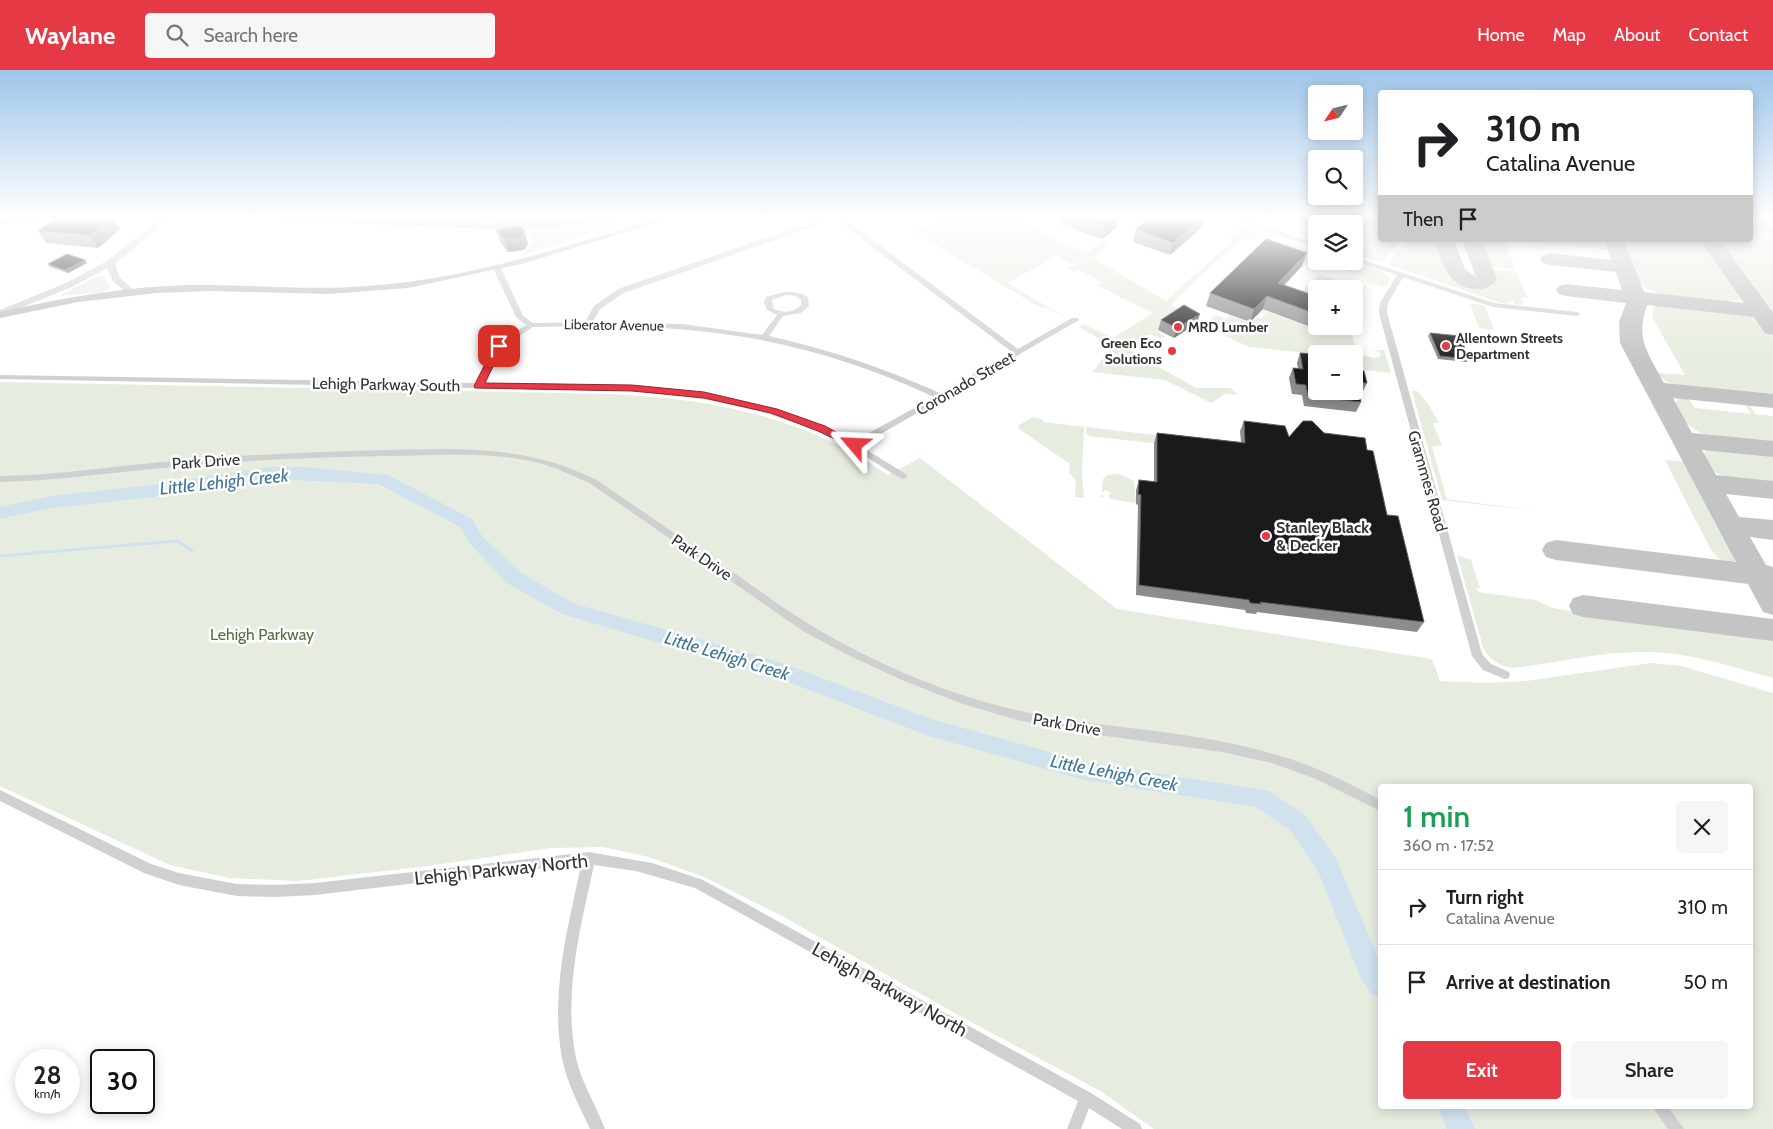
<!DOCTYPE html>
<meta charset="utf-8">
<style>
:root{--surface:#fff;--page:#f6f6f6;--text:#202124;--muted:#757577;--line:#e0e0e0;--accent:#e63946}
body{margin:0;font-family:Cabin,sans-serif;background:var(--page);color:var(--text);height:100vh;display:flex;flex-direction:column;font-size:19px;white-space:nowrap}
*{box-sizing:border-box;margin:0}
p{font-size:16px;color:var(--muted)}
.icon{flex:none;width:28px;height:28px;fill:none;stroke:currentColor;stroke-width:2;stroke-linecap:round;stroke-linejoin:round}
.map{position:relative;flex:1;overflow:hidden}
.side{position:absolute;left:1378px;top:714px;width:375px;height:325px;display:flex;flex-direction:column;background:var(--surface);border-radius:5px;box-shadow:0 2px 12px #0003}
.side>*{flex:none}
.banner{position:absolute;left:1378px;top:20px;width:375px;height:152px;border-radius:5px;box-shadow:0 2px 12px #0003;background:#fff;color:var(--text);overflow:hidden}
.needle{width:32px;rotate:235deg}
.tools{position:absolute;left:1308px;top:15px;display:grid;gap:10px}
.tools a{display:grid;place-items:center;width:55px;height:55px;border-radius:5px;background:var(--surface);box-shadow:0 2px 12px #0003;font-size:25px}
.speed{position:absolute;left:15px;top:979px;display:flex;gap:10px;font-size:25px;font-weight:700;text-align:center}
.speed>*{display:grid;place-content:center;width:65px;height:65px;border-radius:50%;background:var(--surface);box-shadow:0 2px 12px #0003;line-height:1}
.speed small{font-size:12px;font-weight:400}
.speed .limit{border:2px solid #111;border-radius:8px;background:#fff;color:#111}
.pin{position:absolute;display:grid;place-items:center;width:42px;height:42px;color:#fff;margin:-21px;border-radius:10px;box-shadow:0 2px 8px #0006}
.me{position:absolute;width:55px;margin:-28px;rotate:296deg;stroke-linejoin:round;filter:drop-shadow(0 0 4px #0008)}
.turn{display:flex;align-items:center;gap:18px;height:105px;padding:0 25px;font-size:22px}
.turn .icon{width:65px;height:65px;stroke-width:2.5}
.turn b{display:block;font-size:35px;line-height:42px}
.then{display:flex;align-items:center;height:48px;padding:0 25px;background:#0003;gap:10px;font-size:19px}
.round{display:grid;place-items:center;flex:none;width:52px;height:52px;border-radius:5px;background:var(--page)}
.headline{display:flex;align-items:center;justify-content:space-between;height:85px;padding:0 25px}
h1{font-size:30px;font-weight:600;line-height:38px;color:#1e9e55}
.primary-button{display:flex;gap:10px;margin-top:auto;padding:10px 25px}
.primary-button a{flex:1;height:58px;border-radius:5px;background:var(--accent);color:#fff;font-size:20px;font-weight:600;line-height:58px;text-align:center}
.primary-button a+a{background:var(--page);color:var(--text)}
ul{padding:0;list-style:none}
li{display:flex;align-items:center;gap:15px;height:75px;padding:0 25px;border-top:1px solid var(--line)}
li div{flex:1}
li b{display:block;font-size:19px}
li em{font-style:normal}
header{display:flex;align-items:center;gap:30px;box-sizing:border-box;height:70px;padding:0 25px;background:var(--accent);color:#fff}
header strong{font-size:24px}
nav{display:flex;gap:28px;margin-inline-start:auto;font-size:18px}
.search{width:350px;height:45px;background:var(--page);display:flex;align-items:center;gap:12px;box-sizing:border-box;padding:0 18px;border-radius:5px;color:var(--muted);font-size:19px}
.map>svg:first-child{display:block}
</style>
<header>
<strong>Waylane</strong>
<div class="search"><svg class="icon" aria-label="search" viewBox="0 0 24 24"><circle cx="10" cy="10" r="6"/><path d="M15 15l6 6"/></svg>Search here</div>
<nav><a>Home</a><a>Map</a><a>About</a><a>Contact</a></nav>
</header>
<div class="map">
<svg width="1773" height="1059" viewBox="0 0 1773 1059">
<rect width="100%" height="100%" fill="#fff"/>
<g fill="#e6ecdf" fill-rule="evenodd">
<path d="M952,147H1015L1065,174L1088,183L1104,169L1111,172L1093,188L1166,231L1232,171L1228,168L1242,157L1260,163L1251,170L1244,167C1219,191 1193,210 1171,235L1205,253L1216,245L1226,249L1230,245L1251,253L1257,247L1261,248L1266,244L1262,242L1264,240L1313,258L1315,255L1351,261L1357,284L1374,288L1381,286L1380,282L1372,280H1384L1391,303L1364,300L1361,288H1354V284H1316L1249,277L1181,245L1156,260L1165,266L1160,269L1151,264L1142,269L1151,275V277L1142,270L1127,279L1196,318H1230L1238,325L1225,324L1211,333L1165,310L1093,302L1111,278L1109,274L1079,257L1083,254L1113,268L1153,243L1098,216L1103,213L1080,200L1075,202L1068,199L1074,195L1057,186L1007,213L1067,248L1045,237L1041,238L913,161Z"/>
<polygon points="1338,147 1380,147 1380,170 1401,170 1383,192 1354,185 1354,154 1337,154 1334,151"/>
<polygon points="1750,147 1759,147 1773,164 1773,249 1716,170 1750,170"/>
<polygon points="607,153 609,157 520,186 533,173 529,163 504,164 507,160"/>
<path d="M1407,170H1441C1454,208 1450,215 1493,217L1487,199L1516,202L1528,228L1521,227L1524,235H1515L1513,230L1507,234L1498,232L1388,194L1398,180L1408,181L1409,179L1401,177Z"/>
<polygon points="1474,170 1600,170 1605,179 1504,170 1515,199 1485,195"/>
<path d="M1621,170H1704L1743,224L1742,228C1730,237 1670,227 1655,222C1648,219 1641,214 1637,209C1629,200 1631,180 1621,170Z"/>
<polygon points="1287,172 1316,182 1316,189 1309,196 1277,185"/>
<path d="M1324,191C1342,191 1381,192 1390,210L1385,217L1367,212L1366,208L1328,194L1323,196Z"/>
<polygon points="1319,204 1352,215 1358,213 1360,217 1316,219 1316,240 1295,229"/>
<polygon points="96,207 104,207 111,218 102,222 61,226 62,224"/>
<polygon points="1476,234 1485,236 1494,260 1479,258 1471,237 1471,234"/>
<path d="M1666,234C1694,235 1766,233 1773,269C1773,287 1773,309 1773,327C1746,324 1673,326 1657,303L1685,305L1652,247L1654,236Z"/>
<path d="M0,312L612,324C692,328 770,340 842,377C857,385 872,395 888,405L920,388L1117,539L1432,589L1440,611L1488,613L1526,611L1651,593L1681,596L1773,623V1059H1154L1102,1022L960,946L780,845L704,807L649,787L603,777L551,778L428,796L298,811L229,808L170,795L0,716ZM1380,716H1750V1036H1380Z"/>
<polygon points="1412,321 1417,321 1428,334 1439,353 1433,353 1442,375 1432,377 1447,429 1538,441 1442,430"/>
<path d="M1687,327L1695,338L1751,344L1744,332H1748L1755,344L1773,346V374C1736,370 1690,375 1675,334L1679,328Z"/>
<polygon points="1033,347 1042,349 1044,352 1084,357 1082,403 1084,428 1075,427 1076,411 1069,402 1070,394 1019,359 1019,355"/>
<polygon points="1086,357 1214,372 1217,367 1223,370 1223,375 1242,383 1089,366 1086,363"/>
<polygon points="1722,378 1773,383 1773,416 1738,412 1709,400 1704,383 1707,380"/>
<polygon points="1665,390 1688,392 1692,396 1738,483 1734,494 1723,494 1710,478"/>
<polygon points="1119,404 1134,411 1136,433 1111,429 1108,426 1111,423 1106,420 1101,423 1105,428 1101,427 1103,409 1108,405"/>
<path d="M1457,485L1471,490L1480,518H1476L1478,522L1535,530L1553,538L1582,543L1584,546L1615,550L1614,547L1773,566V608C1732,597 1689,582 1646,582C1602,581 1557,593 1513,598C1500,596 1489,590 1483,577Z"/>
</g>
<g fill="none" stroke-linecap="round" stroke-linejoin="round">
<polyline stroke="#cfe2ee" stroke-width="3" points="0,486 178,471 192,481"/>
<g fill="#cfe2ee" fill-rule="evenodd">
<polygon points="273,397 304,397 388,405 472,449 482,466 521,503 575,534 782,593 931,649 1085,692 1269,721 1306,746 1335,787 1380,892 1380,928 1371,924 1359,904 1318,801 1290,760 1256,737 1085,710 929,666 778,608 562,544 507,513 470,474 460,457 379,414 273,409 154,427 51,438 0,449 0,437 51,426 154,415"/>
<polygon points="1437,1036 1464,1036 1475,1059 1447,1059"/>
</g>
<g fill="#c4c4c4" fill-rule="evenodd">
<path d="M1434,170H1454L1465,199L1476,207L1462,170H1482L1497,209C1492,217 1487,219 1477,219C1449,219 1442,193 1434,170Z"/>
<path d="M1604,170H1624L1644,222L1744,233L1700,170H1720L1773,243V265L1765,263L1754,247L1647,235C1635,269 1648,283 1664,313L1773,324V338L1673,328L1692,363L1773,371V387L1702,380L1716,405L1773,411V429L1726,424L1739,447L1773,450V470L1750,467L1766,495L1773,497V545L1763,542L1748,514L1556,490L1546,487L1542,480L1546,473L1556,470L1736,492L1620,273L1619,252L1626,233L1566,226L1559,224L1556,220L1559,216L1566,214L1622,220L1616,202L1550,195L1543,193L1540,189L1543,185L1550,183L1611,190Z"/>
<polygon points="1583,525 1773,549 1773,571 1583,547 1573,544 1569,536 1573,528"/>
</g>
<polygon fill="#c4c4c4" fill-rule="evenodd" points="1750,147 1773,147 1773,163 1756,159"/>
<g fill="#d0d0d0" fill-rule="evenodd">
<path d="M826,147H842L1018,279L1072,248H1078L1079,250L860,376L906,404L907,406L906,408C902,409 903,409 899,407C889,402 880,395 870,389C859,382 847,376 836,370C771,339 703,326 632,321L0,309V305L477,313L496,274L526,255L516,247L493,198L494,196L501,198L523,246L533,253L585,252L594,236L618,219ZM835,149L1012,282L940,323C884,298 828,279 769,266L783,246L801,243L809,236L808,227C793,218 782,222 766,227L764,233L767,240L777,245L762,265L683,254L593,252L600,239L624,223ZM786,225L795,226L801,230V235C793,243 784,243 774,239L772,230ZM596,256C721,256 820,274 934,327L853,372C737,310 612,315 485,313L502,277L533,257Z"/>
<polygon points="1227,147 1237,147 1316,174 1316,178"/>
<polygon points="1354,187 1494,233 1577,242 1581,244 1577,246 1493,237 1403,207 1388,233 1387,243 1482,584 1491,594 1509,602 1510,605 1509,608 1505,609 1483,600 1472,586 1379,243 1380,233 1397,205 1354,191"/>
<path d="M447,379C503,380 545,385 597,410C644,443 692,475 740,507C767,526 794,546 822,562C873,591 929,616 985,632C1079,660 1179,656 1273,684C1311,694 1346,711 1380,730V741L1316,709L1272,693L1222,682L1085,663L1017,650L960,633L902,610L846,584L803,561L591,414C576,407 561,400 546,395C494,380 437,385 384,386C310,387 236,391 162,398C108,403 54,411 0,412V406C65,405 128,394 193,389C277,383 362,380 447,379Z"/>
<path d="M0,720L151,794L179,803L237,814L275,815L315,813L589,782L652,793L703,810L1091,1023L1140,1054L1142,1059H1122L1089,1038L1081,1059H1067L1078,1031L695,818L636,801L594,795C580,859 563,923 576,988C582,1014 596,1035 605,1059H590C579,1036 567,1013 562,988C550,922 568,858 581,795H570L315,825L275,827L237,826L179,815L144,803L0,731Z"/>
<polygon points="1652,1036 1668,1036 1684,1059 1668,1059"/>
</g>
<polygon fill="#d0d0d0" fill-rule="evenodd" points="162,147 171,147 115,194 120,208 135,221 135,225 129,225 113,211 107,198 72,217 0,246 0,240 66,213 107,191"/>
<path fill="#bdbdbd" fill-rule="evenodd" d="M661,147H675L525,193L408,218L329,224L210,221L157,223L78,232L0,248V242C61,228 124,217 187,215C247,214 307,221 368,216C468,209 565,177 661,147Z"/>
<g fill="#ababab" fill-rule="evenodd">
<polygon points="47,147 42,150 0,154 0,148"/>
<polygon points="267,147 355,147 489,153 626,147 621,150 549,157 489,159 272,150"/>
</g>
</g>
<g fill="#8c8c8c">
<polygon points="1062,147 1122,147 1117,153 1116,158 1102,169 1061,154"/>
<polygon points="1150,147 1204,147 1202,157 1170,185 1133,172 1136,159"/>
<polygon points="1287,147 1338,147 1332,153 1324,150 1320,154 1316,154 1316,157"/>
<polygon points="120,159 98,178 46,173 38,161"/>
<polygon points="496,160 528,174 524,180 508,182 500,172"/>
<polygon points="87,193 68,203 50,197 48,194"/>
<polygon points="1302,196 1284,215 1316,226 1316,251 1311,257 1263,239 1250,252 1206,236 1210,223"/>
<polygon points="1161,250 1197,253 1174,268 1158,260"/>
<polygon points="1430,263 1469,289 1467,292 1438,289 1428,266"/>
<polygon points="1300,283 1316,321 1354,300 1367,313 1362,323 1359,323 1361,332 1356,342 1304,336 1302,325 1292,324 1289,308 1293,298 1298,299 1297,293"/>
<polygon points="1244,351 1289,367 1324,363 1367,380 1387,445 1424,552 1417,562 1257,542 1256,544 1246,543 1245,540 1136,525 1138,435 1136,434 1136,420 1139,410 1154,412 1154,373 1157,363 1241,372 1240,361"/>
</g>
<g fill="#5f5f5f">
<polygon points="107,147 112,147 120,159 98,178 90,165"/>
<polygon points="1114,147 1122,147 1117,153 1116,158 1102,169 1105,156"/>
<polygon points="1202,147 1204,147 1202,157 1170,185 1173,173"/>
<polygon points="1323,147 1325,147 1324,150 1320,154 1318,154 1319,151"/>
<polygon points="1334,147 1338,147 1332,153"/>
<polygon points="525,162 528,174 524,180 508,182 504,169"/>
<polygon points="1307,183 1302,196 1274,226 1278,213"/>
<polygon points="85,190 87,193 68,203 65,200"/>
<polygon points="1267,226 1263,239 1250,252 1254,239"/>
<polygon points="1200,244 1197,253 1174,268 1177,258"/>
<polygon points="1316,244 1316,251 1311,257"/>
</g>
<g fill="#1a1a1a" stroke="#5f5f5f">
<polygon points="58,147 111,147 90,165 38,161"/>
<polygon points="1080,147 1116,147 1105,156"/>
<polygon points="1150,147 1202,147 1173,173 1136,159"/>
<polygon points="1308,147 1323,147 1319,151"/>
<polygon points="521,156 525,162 520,167 504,169 496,160"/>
<polygon points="1266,169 1307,183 1278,213 1316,226 1316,244 1267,226 1254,239 1210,223"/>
<polygon points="67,184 85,190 65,200 48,194"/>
<polygon points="1184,235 1200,244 1177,258 1161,250"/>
<polygon points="1430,263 1460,266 1469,289 1440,286"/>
<polygon points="1300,283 1316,284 1316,321 1354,321 1354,300 1364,301 1367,313 1356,312 1361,332 1308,326 1306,315 1296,314 1293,298 1303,299"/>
<polygon points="1244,351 1285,356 1289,367 1303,351 1312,351 1324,363 1365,368 1367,380 1373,381 1387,445 1398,446 1424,552 1260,532 1261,534 1250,533 1249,530 1139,515 1141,425 1138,424 1139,410 1157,412 1157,363 1245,373"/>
</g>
<linearGradient id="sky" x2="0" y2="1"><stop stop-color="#9ec6ea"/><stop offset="0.5" stop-color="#fff"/><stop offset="1" stop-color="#fff" stop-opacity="0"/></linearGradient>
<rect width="1773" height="295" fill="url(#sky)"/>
<polygon fill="#e63946" stroke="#96252e" points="499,274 503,276 485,313 632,315 704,322 777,339 825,356 860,375 859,377 852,377 818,361 771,343 704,328 632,321 475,318 474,316 494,276"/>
<g fill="#e63946" stroke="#fff" stroke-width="2">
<circle cx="1178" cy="257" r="5"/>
<circle cx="1446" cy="276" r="5"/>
<circle cx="1172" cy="281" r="5"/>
<circle cx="1266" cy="466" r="5"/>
</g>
<g text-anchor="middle" stroke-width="5" stroke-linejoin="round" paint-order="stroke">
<g font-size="14" fill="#333" stroke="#fff">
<text transform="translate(614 255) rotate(1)" y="5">Liberator Avenue</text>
</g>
<g font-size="14" font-weight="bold" fill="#333" stroke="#fff" text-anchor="start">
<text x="1188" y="262">MRD Lumber</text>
<text x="1456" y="273">Allentown Streets<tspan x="1456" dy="16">Department</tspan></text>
<text x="1162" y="278" text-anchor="end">Green Eco<tspan x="1162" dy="16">Solutions</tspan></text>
</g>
<g font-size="16" fill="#333" stroke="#fff">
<text transform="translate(965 313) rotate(-30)" y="6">Coronado Street</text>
<text transform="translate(386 314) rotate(1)" y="6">Lehigh Parkway South</text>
<text transform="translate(206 391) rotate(-4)" y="6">Park Drive</text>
<text transform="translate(1428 411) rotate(74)" y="6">Grammes Road</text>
<text transform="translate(702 487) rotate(34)" y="6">Park Drive</text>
<text transform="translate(1067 654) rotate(10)" y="6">Park Drive</text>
</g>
<g font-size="16" font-weight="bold" fill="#333" stroke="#fff" text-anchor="start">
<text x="1276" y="463">Stanley Black<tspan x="1276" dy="18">&amp; Decker</tspan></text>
</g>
<g font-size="16" fill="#56703f" stroke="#fff">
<text x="262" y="570">Lehigh Parkway</text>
</g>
<g font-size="18" font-style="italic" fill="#3f7597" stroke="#fff">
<text transform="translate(224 412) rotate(-6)" y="6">Little Lehigh Creek</text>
<text transform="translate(727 586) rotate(17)" y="6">Little Lehigh Creek</text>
<text transform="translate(1114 703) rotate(11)" y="6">Little Lehigh Creek</text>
</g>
<g font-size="19" fill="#333" stroke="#fff">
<text transform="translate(501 799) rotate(-6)" y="7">Lehigh Parkway North</text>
<text transform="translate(890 919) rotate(29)" y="7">Lehigh Parkway North</text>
</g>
</g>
</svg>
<div class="tools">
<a><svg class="needle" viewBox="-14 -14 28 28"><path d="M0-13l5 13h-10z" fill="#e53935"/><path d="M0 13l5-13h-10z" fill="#757577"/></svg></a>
<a><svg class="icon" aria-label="search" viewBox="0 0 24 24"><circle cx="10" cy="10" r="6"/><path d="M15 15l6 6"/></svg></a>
<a><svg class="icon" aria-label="layers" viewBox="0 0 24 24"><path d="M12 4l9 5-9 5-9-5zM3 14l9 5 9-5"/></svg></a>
<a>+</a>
<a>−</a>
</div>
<div class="speed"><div>28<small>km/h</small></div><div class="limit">30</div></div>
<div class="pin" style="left:499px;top:276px;background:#d93025"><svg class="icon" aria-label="arrive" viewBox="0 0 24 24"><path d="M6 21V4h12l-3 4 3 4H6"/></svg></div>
<svg class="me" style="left:855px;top:375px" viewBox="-20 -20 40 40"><path d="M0-17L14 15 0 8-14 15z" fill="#e63946" stroke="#fff" stroke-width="4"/></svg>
<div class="banner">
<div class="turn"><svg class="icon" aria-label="right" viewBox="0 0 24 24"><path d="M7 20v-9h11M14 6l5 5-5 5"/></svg><div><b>310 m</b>Catalina Avenue</div></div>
<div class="then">Then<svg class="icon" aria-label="arrive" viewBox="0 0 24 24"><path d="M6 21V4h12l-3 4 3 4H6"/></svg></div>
</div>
<section class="side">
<div class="headline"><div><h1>1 min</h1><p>360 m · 17:52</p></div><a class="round"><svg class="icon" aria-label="close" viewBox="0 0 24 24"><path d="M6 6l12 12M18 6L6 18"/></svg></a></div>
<ul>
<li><svg class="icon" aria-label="right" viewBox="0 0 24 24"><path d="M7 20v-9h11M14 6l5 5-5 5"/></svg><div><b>Turn right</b><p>Catalina Avenue</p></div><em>310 m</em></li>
<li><svg class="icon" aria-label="arrive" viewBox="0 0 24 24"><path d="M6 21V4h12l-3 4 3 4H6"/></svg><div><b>Arrive at destination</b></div><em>50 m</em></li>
</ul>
<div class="primary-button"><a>Exit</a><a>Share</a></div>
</section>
</div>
